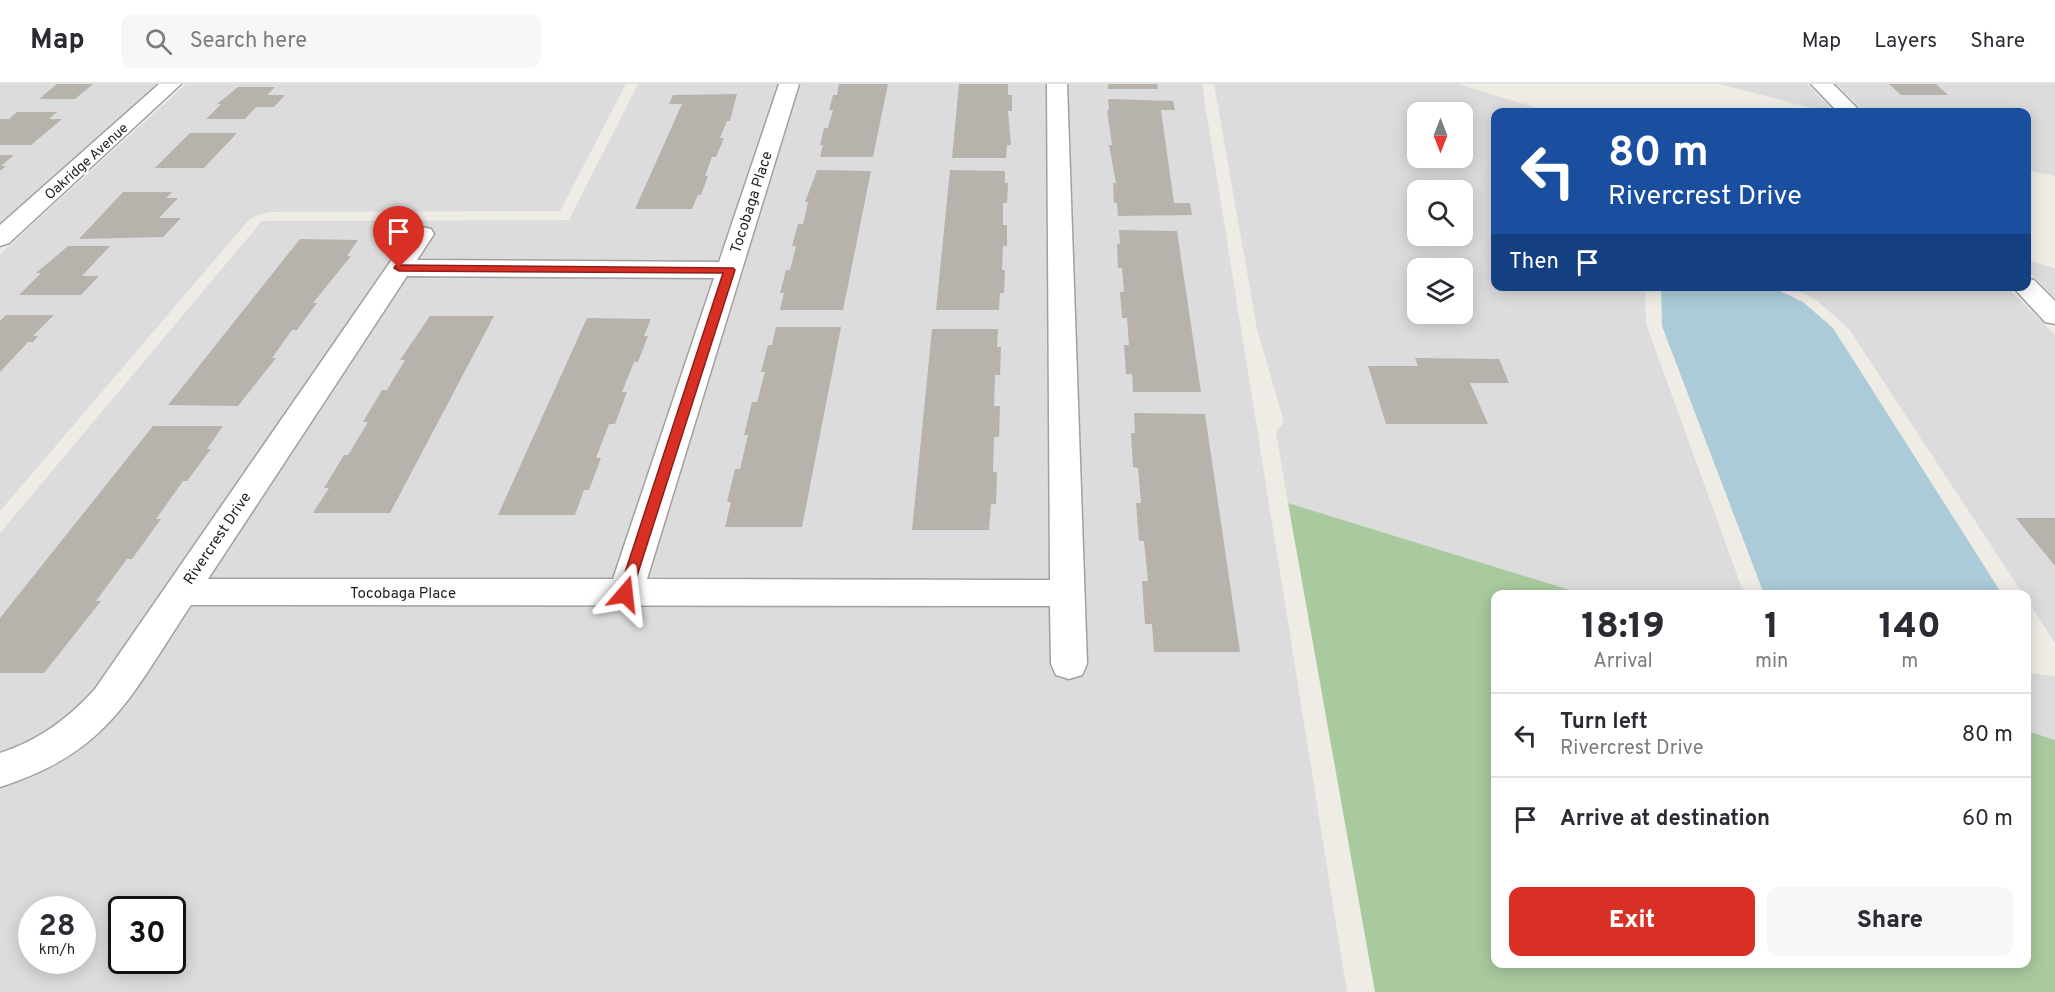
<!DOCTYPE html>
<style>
:root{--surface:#fff;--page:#f7f7f7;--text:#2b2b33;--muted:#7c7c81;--line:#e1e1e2;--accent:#d93025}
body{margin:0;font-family:Overpass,sans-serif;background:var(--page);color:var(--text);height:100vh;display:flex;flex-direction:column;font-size:22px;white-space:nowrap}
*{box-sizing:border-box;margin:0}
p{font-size:20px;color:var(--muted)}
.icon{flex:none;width:33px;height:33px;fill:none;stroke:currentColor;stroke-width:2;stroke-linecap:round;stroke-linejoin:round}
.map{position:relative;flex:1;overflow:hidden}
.side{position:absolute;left:1491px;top:506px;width:540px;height:378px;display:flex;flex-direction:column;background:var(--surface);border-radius:12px;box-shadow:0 3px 15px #0003}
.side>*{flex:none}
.top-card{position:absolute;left:1491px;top:24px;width:540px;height:183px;border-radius:12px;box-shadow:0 3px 15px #0003;background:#1a4fa0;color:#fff;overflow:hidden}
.needle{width:39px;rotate:180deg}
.controls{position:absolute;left:1407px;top:18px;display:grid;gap:12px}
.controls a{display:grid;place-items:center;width:66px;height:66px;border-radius:12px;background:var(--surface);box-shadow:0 3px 15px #0003;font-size:30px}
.speed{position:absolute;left:18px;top:812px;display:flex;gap:12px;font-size:30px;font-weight:700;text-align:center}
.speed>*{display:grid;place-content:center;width:78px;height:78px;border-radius:50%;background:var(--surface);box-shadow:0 3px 15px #0003;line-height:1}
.speed small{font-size:15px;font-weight:400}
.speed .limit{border:3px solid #111;border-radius:9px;background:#fff;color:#111}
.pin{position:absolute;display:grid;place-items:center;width:51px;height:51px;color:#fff;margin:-62px -26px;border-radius:50% 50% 50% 0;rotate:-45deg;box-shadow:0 0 6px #0007}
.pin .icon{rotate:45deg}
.me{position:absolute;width:66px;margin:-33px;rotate:17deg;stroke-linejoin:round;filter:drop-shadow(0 0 4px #0008)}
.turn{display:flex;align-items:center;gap:21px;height:126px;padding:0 18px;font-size:27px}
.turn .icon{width:78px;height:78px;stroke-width:2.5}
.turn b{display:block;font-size:42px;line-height:51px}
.then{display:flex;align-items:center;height:57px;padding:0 18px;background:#0003;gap:12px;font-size:22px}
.eta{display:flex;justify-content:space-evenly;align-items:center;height:102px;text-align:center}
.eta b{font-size:36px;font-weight:800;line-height:42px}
.button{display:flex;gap:12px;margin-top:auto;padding:12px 18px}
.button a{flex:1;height:69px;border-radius:12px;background:var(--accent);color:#fff;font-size:24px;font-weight:800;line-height:69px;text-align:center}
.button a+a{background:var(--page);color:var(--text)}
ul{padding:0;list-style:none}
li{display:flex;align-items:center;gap:18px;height:84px;padding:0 18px;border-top:2px solid var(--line)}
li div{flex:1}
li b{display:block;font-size:22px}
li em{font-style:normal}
header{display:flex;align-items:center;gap:36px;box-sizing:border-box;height:84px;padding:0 30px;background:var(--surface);border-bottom:2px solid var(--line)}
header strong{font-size:28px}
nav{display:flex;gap:33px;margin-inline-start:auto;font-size:21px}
.search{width:420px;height:54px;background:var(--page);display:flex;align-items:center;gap:15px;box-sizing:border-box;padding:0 21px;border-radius:12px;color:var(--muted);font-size:22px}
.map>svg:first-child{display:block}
</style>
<header>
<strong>Map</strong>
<div class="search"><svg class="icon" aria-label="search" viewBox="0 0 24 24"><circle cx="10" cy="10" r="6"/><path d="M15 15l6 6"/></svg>Search here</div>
<nav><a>Map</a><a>Layers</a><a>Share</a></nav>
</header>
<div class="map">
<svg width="2055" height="908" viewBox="0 0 2055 908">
<rect width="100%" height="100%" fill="#efece6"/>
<g fill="#dddcdc" fill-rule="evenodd">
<polygon points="0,0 157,0 0,139"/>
<polygon points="186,0 626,0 560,127 270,128 255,132 248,137 0,427 0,170"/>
<path d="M638,0H1202L1347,908H0V449L262,137L569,136ZM32,825H82V876H32ZM122,825H172V876H122Z"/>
<path d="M1214,0H1458L1550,28H1496V202L1645,203L1646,240L1744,510H1583L1288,419L1276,348L1284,338L1257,245ZM1418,28H1462V74H1418ZM1418,106H1462V152H1418ZM1418,184H1462V230H1418Z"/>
<polygon points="1719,0 1807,0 1835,28 1827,28"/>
<polygon points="1836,0 2055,0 2055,92 2027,86 2026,28 1865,28"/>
<polygon points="2026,176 2055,184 2055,214 2027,186"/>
<polygon points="1791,203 2007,203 2055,251 2055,559 2027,516 2026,510 2023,510 1849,245 1816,216"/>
<polygon points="2027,589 2055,592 2055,656 2027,647"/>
</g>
<polygon fill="#a9ca9f" points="1288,419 1583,510 1496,510 1496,879 2026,879 2027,647 2055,656 2055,908 1375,908"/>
<polygon fill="#abcbd8" points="1667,203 1774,204 1803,218 1833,244 2002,510 1764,510 1662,242 1661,204"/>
<g fill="#b8b2ac">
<polygon points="57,0 93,0 75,15 39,15"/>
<polygon points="839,0 888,0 873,73 820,73 823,61 820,61 824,44 828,44 833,26 829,26 833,11 837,11"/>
<polygon points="959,0 1008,0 1008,11 1012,11 1012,27 1008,27 1011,61 1007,61 1006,74 952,74"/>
<polygon points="1108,0 1157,0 1158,5 1108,5"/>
<polygon points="1889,0 1936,0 1948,11 1901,11"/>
<polygon points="238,3 275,3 267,11 285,11 274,23 256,23 245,35 206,35 221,20 217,20"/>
<polygon points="737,10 730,37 727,37 720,54 724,54 716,73 712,73 705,92 708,92 701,111 698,111 692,125 635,125 682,20 669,20 673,11"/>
<polygon points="1108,15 1173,17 1175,26 1161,26 1174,119 1190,119 1192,131 1118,132 1117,119 1114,119 1113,99 1116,99 1109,61 1112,61 1107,26 1109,26"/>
<polygon points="17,28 57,28 49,35 62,35 31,61 0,61 0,35 9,35"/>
<polygon points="190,49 237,49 204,84 155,84"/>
<polygon points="0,71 14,71 1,82 6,82 0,87"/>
<polygon points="817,86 871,87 843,226 780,226 784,209 780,209 786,186 790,186 796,162 792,162 798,140 803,140 808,118 805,118"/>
<polygon points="950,86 1005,87 1005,99 1008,99 1007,119 1003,119 1003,141 1007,141 1007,162 1003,162 1002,186 1005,186 1004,209 1000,209 999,226 936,226"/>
<polygon points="123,108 172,108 166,114 178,114 159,134 181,134 163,153 79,155"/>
<polygon points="1119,146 1177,147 1201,308 1133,308 1132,290 1126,290 1124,261 1129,261 1127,234 1122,234 1120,208 1124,208 1122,184 1118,184 1117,160 1120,160"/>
<polygon points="300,155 358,156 347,172 351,172 313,219 317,219 297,246 292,246 272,274 276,274 238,322 168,321"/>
<polygon points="68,162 110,162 82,192 99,192 81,211 19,211 41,189 36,189"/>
<polygon points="6,231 54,231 33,252 38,252 33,258 28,258 0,288 0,237"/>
<polygon points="430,232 494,232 390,429 313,429 329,404 324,404 344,371 348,371 368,338 363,338 382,306 387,306 405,276 400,276"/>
<polygon points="587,234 651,235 644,252 648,252 638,278 634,278 622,308 627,308 615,340 609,340 596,374 601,374 589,406 584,406 575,431 498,431"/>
<polygon points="776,243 841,243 802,443 725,443 731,418 727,418 735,385 740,385 748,351 744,351 752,318 757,318 765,288 761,288 768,261 772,261"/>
<polygon points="932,245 998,245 997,263 1001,263 1000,291 995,291 994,322 1000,322 999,353 994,353 993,388 997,388 996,420 991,420 989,446 912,446"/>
<polygon points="1415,274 1499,275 1509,299 1470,299 1488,340 1386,340 1368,282 1418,282"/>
<polygon points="1134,329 1205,330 1240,568 1154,568 1152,540 1145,540 1142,497 1148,497 1144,457 1139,457 1136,419 1141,419 1138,384 1133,383 1131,349 1135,349"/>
<polygon points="153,342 223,342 207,365 211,365 187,397 183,397 156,435 161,435 132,475 127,475 96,517 101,517 44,589 0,589 0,534"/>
<polygon points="2016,434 2055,434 2055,482"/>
</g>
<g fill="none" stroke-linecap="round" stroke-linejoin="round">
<defs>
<g id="minor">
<polygon points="159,0 181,0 9,159 0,162 0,141"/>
<path d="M779,0H799L647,495L1050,496L1047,0H1067L1087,580L1082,591L1069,595L1056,591L1051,580L1050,522L191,521C131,611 110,668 0,703V669C38,657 69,634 95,605L413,145L422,143L431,145L434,150L417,176L719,178ZM407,192L714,194L613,495H208Z"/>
<polygon points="1811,0 1833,0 1861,28 1838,28"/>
<polygon points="2026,194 2034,196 2055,217 2055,240 2045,238 2012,202 2026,202"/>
</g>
</defs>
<use href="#minor" stroke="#a0a0a0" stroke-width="3"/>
<use href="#minor" fill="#fff" fill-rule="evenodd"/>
</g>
<polygon fill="#d93025" stroke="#8d1f18" stroke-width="1.5" points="396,181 733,184 735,186 630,514 620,514 618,510 723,189 399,187 394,184"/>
<g text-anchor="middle" stroke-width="4.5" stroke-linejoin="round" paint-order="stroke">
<g font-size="14" fill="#1f1f1f" stroke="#fff">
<text transform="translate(86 77) rotate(-42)" y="5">Oakridge Avenue</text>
</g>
<g font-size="15" fill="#1f1f1f" stroke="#fff">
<text transform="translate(751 118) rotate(-72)" y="5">Tocobaga Place</text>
<text transform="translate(217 454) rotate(-56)" y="5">Rivercrest Drive</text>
<text x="403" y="514">Tocobaga Place</text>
</g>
</g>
</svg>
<div class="controls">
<a><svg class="needle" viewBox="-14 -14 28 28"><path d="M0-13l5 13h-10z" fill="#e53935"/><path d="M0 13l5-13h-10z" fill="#7c7c81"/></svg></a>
<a><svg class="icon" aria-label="search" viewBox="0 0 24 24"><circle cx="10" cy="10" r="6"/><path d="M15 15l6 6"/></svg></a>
<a><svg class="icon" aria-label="layers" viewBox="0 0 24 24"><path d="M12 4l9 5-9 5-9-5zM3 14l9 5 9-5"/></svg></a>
</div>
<div class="speed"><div>28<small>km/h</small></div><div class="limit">30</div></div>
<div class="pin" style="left:399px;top:184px;background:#d93025"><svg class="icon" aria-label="arrive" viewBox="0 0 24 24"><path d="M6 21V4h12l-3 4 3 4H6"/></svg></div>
<svg class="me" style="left:625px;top:510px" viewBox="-20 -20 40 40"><path d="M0-17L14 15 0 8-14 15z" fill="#d93025" stroke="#fff" stroke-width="4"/></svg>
<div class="top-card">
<div class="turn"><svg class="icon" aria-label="left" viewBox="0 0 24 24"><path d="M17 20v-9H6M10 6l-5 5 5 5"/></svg><div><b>80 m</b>Rivercrest Drive</div></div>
<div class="then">Then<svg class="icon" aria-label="arrive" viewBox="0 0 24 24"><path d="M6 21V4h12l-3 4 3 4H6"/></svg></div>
</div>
<section class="side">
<div class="eta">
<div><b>18:19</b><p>Arrival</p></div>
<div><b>1</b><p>min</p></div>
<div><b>140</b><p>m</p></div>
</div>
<ul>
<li><svg class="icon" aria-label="left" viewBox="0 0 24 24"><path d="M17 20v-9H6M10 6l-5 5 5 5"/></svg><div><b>Turn left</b><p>Rivercrest Drive</p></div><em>80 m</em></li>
<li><svg class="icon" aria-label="arrive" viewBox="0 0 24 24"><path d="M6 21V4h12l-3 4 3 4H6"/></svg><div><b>Arrive at destination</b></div><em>60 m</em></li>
</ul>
<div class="button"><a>Exit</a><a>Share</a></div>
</section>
</div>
